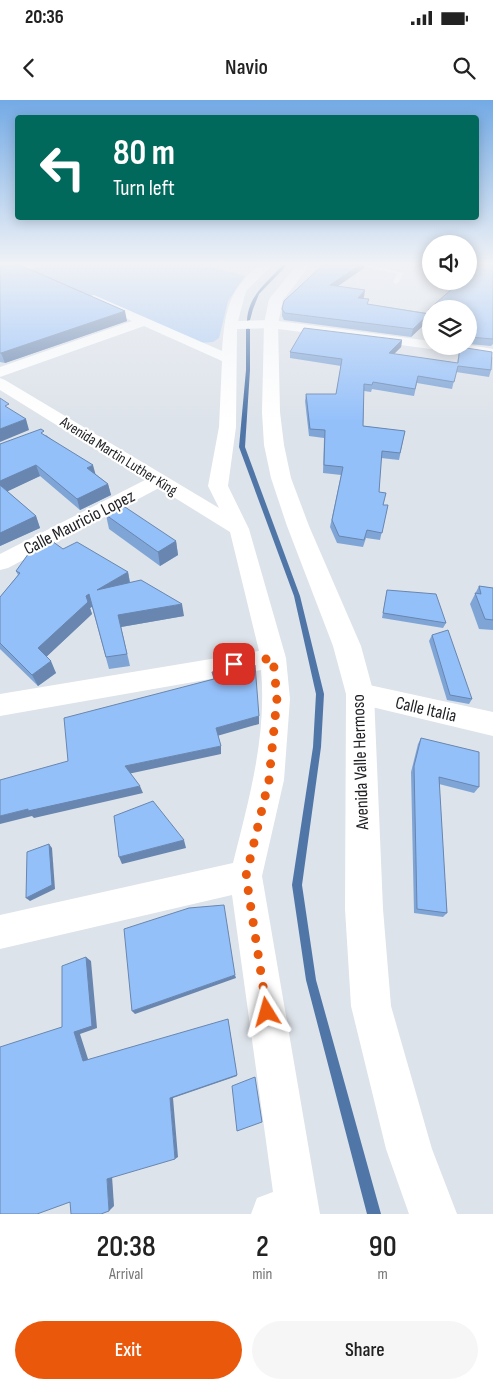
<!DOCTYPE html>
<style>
:root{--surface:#fff;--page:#f6f6f6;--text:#222;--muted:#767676;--accent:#ea580c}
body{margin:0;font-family:"Sofia Sans Condensed",sans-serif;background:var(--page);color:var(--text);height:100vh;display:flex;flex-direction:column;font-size:19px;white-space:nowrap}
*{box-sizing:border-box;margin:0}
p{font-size:16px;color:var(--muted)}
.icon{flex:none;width:28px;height:28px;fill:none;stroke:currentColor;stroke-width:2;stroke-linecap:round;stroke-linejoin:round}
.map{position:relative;height:1114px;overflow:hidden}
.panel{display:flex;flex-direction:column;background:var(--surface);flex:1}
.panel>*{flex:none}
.banner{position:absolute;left:15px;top:15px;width:464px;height:105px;border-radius:5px;box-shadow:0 2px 12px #0003;background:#00695c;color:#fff;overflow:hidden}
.tools{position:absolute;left:422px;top:135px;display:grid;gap:10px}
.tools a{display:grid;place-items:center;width:55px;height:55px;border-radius:50%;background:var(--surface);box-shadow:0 2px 12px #0003;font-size:25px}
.pin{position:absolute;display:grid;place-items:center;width:42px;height:42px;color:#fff;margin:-21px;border-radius:10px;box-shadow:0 2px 8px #0006}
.me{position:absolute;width:55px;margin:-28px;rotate:352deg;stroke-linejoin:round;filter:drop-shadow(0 0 4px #0008)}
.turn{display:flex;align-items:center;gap:18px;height:105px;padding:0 15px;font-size:22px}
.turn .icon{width:65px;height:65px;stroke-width:2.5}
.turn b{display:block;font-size:35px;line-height:42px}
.eta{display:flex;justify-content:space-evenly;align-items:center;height:85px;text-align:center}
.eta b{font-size:30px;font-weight:600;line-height:35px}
.cta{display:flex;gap:10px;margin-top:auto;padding:10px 15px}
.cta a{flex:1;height:58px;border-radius:30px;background:var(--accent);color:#fff;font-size:20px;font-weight:600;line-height:58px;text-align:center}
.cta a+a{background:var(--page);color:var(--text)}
.status{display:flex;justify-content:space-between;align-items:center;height:35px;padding:0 25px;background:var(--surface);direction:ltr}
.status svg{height:14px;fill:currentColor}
header{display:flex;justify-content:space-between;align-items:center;height:65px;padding:0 15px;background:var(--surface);font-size:22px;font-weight:600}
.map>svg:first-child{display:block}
</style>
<div class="status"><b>20:36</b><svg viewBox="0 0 49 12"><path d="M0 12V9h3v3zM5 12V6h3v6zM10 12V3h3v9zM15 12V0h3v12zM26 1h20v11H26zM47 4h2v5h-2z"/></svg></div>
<header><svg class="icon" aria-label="back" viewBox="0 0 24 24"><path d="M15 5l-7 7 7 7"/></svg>Navio<svg class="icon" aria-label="search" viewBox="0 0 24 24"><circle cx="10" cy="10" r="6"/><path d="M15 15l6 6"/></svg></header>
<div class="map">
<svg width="493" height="1114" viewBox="0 0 493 1114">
<rect width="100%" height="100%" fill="#dde3ea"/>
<polygon fill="#adccf4" points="41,165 205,165 245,176 228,201 219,238 213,242 198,243 31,170"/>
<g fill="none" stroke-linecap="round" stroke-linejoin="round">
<g fill="#5076a8" fill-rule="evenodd">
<path d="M283,165H287L259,194L253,209L250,220L247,221C248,196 267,182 283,165Z"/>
<polygon points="248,228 250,229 250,270 245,347 300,496 324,594 321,647 302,785 316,880 381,1114 367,1114 306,880 292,785 313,647 316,594 294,496 239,347 246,270 246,229"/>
</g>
<polygon fill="#fff" fill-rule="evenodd" points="360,165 370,165 403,173 399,182 396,184 393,182 397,174"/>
<g fill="#fff" fill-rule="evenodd">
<path d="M259,165H272L246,191L238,221L271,220L431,241V246L469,245L493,249V257L444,250L437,246L431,249L271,228L237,229L236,327L228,386L249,429L286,558L290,599L284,680L262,776L320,1114H251L257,1098L273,1092L232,795L0,849V815L233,763C249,699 267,636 261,570L0,616V594L259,551L230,432L159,388L8,468L0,470V454L145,380L0,290V278L5,280L219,408L208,386L219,327L222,261L144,226L0,277V267L132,221L90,202L88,199L90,196L94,195L222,251C225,211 228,191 259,165Z"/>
<polygon points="360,583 493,612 493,636 351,602 347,594 351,586"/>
</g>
<g fill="#fff" fill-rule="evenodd">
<polygon points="16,165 36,165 34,168 0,177 0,169"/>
<polygon points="297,165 310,165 283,200 278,224 280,312 284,345 291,378 309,426 361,546 374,594 383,809 391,906 432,1049 457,1114 409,1114 386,1049 351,906 345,809 346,594 333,546 287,426 271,378 264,345 262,312 264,224 269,199"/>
</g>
</g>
<g fill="#7fa5d7">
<polygon points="321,165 364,165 364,168 338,186 364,197 363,199 368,204 427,213 428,210 469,181 469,165 493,165 493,244 491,246 469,244 469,209 431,209 431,219 428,218 428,221 411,237 284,220 282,216 282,209 322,166"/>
<polygon points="421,165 431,165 431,167"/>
<polygon points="0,168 127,221 5,263 0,262"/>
<polygon points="402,240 401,247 394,254 457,263 460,247 491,270 489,277 456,272 452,289 417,283 414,296 372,289 371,292 364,291 363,326 405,331 399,360 381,358 379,392 383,405 388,405 380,440 366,438 363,447 337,443 330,427 341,375 323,373 324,338 309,336 305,301 306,294 336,294 341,266 290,258 290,252"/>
<polygon points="46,335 108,384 111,395 80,410 40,376 7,391 36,416 40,428 0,446 0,344"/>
<polygon points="106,415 176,441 178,455 160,466 109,429"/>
<polygon points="63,449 128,472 130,482 184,516 121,527 130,566 109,569 92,507 90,508 92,514 46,557 56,573 38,586 0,549 0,497 18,475 16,471"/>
<polygon points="479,486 493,488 493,530 479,529 470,504"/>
<polygon points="387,490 446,523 443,528 382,518"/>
<polygon points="432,535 472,599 469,604 447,600 429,541"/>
<polygon points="421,638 479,687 474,693 439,684 447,813 443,817 414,813 411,672 418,644"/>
</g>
<g fill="#6886af">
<polygon points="0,165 10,165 0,167"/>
<polygon points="360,165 364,165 364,168 329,192 330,185"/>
<polygon points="365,190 364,197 357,205 358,198"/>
<polygon points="125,211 127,221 5,263 1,253"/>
<polygon points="429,214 428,221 411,237 413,229"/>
<polygon points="402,240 401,247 388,260 389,253"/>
<polygon points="26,319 29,330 0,342 0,329"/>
<polygon points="36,365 40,376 2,394 0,389 0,381"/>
<polygon points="93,365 96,376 87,368"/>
<polygon points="108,384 111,395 80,410 77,399"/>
<polygon points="36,416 40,428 0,446 0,433"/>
<polygon points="176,441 178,455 160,466 158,452"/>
<polygon points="128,472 130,484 97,490"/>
<polygon points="89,494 93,506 90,508 92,514 43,560 38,548 86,496"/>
<polygon points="182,504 184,516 121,527 130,566 118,515"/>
<polygon points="51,561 56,573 38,586 32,575"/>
<polygon points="259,616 259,624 217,636 216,628"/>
<polygon points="221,646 221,654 128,674 125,666"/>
<polygon points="140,686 143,693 34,718 32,716 0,724 0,716 28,709"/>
<polygon points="184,740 186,748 122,764 119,757"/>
<polygon points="49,744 52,748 55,789 30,801 26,798"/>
<polygon points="86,857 91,861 97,928 80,934 89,962 83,961 74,932"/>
<polygon points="235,875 236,878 135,914 132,911"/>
<polygon points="228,919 237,976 173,998 178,1057 175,1059 170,998"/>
<polygon points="112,1076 114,1106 109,1111 107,1079"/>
</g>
<g fill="#94c0fa" stroke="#6886af">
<polygon points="16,165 20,165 125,211 1,253 0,253 0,168"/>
<polygon points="323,165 360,165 330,185 365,190 358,198 369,199 367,204 429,214 413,229 285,213 282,209 284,201"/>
<polygon points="469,165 493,165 493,239 469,237 469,209 431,209 431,211 428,210 461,181 469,181 469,172 472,169 469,168"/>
<polygon points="304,228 402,240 389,253 458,263 460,247 492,252 491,270 458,266 454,282 418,276 415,289 373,282 372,285 364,284 363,326 405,331 400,353 382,351 379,392 386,393 383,405 388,405 382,433 367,430 364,440 339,436 332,420 343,367 324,365 325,330 310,329 306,294 336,294 342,259 290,252"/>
<polygon points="0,298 9,304 5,306 26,319 0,329"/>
<polygon points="41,329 44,331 41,333 93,365 87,368 108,384 77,399 36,365 0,381 0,344"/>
<polygon points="0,385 36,416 0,433"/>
<polygon points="116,401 176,441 158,452 106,415"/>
<polygon points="45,436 63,449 77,442 128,472 97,490 141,480 182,504 118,515 127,554 106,557 89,494 86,496 88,502 38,548 51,561 32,575 0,543 0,497 20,473 16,471 39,439"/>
<polygon points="479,486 493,488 493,520 485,519 475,493 481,494"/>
<polygon points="387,490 436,494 446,523 383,513"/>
<polygon points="448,530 472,599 450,595 432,535"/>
<polygon points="255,565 259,616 216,628 221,646 125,666 140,686 28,711 28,709 0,716 0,680 68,661 64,618 214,579 212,572"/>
<polygon points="421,638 479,652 479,687 439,677 447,813 417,809 414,666"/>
<polygon points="153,701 184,740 119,757 114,716"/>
<polygon points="49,744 52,785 26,798 27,752"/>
<polygon points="224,805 235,875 132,911 124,829 189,808"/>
<polygon points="86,857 92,926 74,932 83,961 228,919 237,975 170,998 175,1059 107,1079 109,1111 101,1114 71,1114 70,1102 37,1114 0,1114 0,947 62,927 62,866"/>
<polygon points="255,977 262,1022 237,1031 232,986"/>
</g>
<linearGradient id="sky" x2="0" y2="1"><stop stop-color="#73aae5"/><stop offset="0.51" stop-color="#f0f2f6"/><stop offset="1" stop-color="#f0f2f6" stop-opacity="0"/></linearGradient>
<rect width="493" height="321" fill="url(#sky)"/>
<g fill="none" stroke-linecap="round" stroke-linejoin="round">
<polyline stroke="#ea580c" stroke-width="9" stroke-dasharray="0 16.2" points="234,564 273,558 277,598 269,680 246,776 267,912"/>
</g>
<g text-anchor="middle" stroke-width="4.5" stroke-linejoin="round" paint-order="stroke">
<g font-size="15" fill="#1e1f22" stroke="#fff">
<text transform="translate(119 356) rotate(32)" y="5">Avenida Martin Luther King</text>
</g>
<g font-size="18" fill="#1e1f22" stroke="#fff">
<text transform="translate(79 422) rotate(-27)" y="6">Calle Mauricio Lopez</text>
<text transform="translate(426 609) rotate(13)" y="6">Calle Italia</text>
<text transform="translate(360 662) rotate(-92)" y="6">Avenida Valle Hermoso</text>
</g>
</g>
</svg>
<div class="tools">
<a><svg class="icon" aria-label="sound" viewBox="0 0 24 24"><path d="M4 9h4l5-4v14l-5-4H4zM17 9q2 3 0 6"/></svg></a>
<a><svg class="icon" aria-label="layers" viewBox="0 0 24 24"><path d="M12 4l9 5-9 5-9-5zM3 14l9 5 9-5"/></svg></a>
</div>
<div class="pin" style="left:234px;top:564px;background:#d93025"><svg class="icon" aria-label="arrive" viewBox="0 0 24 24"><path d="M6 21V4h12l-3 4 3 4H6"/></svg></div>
<svg class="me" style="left:267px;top:912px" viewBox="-20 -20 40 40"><path d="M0-17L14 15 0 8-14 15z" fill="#ea580c" stroke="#fff" stroke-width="4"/></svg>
<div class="banner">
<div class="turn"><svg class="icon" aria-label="left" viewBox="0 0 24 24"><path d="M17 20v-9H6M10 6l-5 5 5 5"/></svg><div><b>80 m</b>Turn left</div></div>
</div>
</div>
<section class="panel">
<div class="eta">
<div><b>20:38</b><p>Arrival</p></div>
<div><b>2</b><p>min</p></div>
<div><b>90</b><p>m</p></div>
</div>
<div class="cta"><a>Exit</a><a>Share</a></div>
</section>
